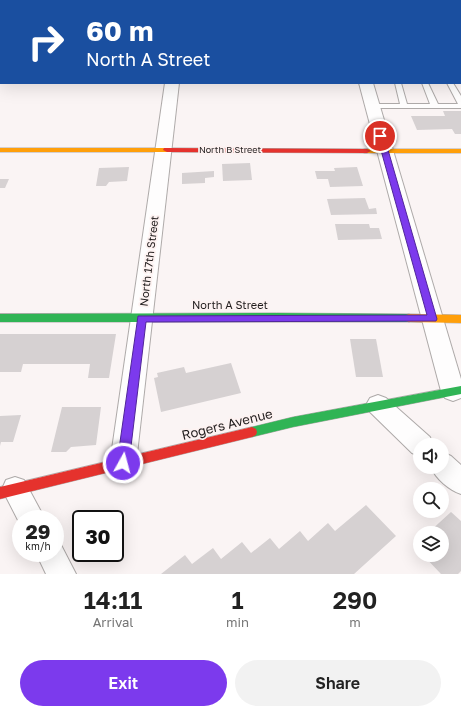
<!DOCTYPE html>
<style>
:root{--surface:#fff;--page:#f2f2f2;--text:#222;--muted:#767676;--accent:#7c3aed}
body{margin:0;font-family:"Golos Text",sans-serif;background:var(--page);color:var(--text);height:100vh;display:flex;flex-direction:column;font-size:15px;white-space:nowrap}
*{box-sizing:border-box;margin:0}
p{font-size:13px;color:var(--muted)}
.icon{flex:none;width:22px;height:22px;fill:none;stroke:currentColor;stroke-width:2;stroke-linecap:round;stroke-linejoin:round}
.map{position:relative;height:574px;overflow:hidden}
.details{display:flex;flex-direction:column;background:var(--surface);flex:1}
.details>*{flex:none}
.banner{position:absolute;left:0px;top:0px;width:461px;height:84px;box-shadow:0 4px 16px #0002;background:#1a4fa0;color:#fff;overflow:hidden}
.tools{position:absolute;left:413px;top:438px;display:grid;gap:8px}
.tools a{display:grid;place-items:center;width:36px;height:36px;border-radius:50%;background:var(--surface);box-shadow:0 4px 16px #0002;font-size:20px}
.speed{position:absolute;left:12px;top:510px;display:flex;gap:8px;font-size:20px;font-weight:700;text-align:center}
.speed>*{display:grid;place-content:center;width:52px;height:52px;border-radius:50%;background:var(--surface);box-shadow:0 4px 16px #0002;line-height:1}
.speed small{font-size:10px;font-weight:400}
.speed .limit{border:2px solid #111;border-radius:6px;background:#fff;color:#111}
.pin{position:absolute;display:grid;place-items:center;width:34px;height:34px;color:#fff;margin:-17px;border:2px solid #fff;border-radius:50%;box-shadow:0 1px 4px #0007}
.me{position:absolute;width:44px;margin:-22px;rotate:7deg;stroke-linejoin:round;filter:drop-shadow(0 0 3px #0008)}
.turn{display:flex;align-items:center;gap:14px;height:84px;padding:0 20px;font-size:18px}
.turn .icon{width:52px;height:52px;stroke-width:2.5}
.turn b{display:block;font-size:28px;line-height:34px}
.eta{display:flex;justify-content:space-evenly;align-items:center;height:68px;text-align:center}
.eta b{font-size:24px;font-weight:600;line-height:28px}
.action{display:flex;gap:8px;margin-top:auto;padding:8px 20px}
.action a{flex:1;height:46px;border-radius:24px;background:var(--accent);color:#fff;font-size:16px;font-weight:600;line-height:46px;text-align:center}
.action a+a{background:var(--page);color:var(--text)}
.map>svg:first-child{display:block}
</style>
<div class="map">
<svg width="461" height="574" viewBox="0 0 461 574">
<rect width="100%" height="100%" fill="#faf4f4"/>
<g fill="#d6d1d2">
<polygon points="443,111 461,111 461,134 455,134 452,129 417,130 411,116 445,116"/>
<polygon points="250,163 252,180 223,181 222,164"/>
<polygon points="129,167 127,181 109,182 106,186 96,186 99,168"/>
<polygon points="357,167 363,186 330,187 328,179 317,179 315,171 335,171 334,168"/>
<polygon points="214,171 214,177 205,178 205,183 182,184 182,173"/>
<polygon points="0,179 9,179 5,188 0,188"/>
<polygon points="365,198 369,209 376,208 377,214 331,215 327,199"/>
<polygon points="335,224 369,224 370,228 379,228 382,239 338,240"/>
<polygon points="0,334 116,334 109,378 88,378 90,364 23,364 21,372 0,372"/>
<polygon points="350,339 376,339 383,377 356,377"/>
<polygon points="231,363 241,393 161,412 154,378 158,377 157,373 184,367 186,373"/>
<polygon points="62,407 101,407 96,445 71,447 66,452 51,452"/>
<polygon points="21,415 13,442 1,442 0,446 0,416"/>
<polygon points="366,505 396,536 354,574 161,574 185,555 192,564 213,548 221,559 242,542 251,553 270,538 279,549 300,531 308,541 328,523 335,531"/>
<polygon points="451,512 461,521 461,571 458,574 441,574 423,555 442,555 442,533 428,533"/>
</g>
<g fill="none" stroke-linecap="round" stroke-linejoin="round">
<defs>
<polygon id="lane" points="395,83 401,83 407,104 430,104 422,83 428,83 438,104 458,104 447,83 453,83 461,96 461,108 369,108 368,106 372,104 400,104"/>
<g id="street">
<rect x="17" y="0" width="12" height="1"/>
<rect x="176" y="0" width="12" height="1"/>
<rect x="336" y="0" width="12" height="1"/>
<polygon points="0,38 1,38 0,48"/>
<rect x="460" y="42" width="1" height="8"/>
<polygon points="165,83 179,83 136,463 132,471 123,475 114,471 110,463"/>
<polygon points="359,83 373,83 461,379 461,398 453,401 445,398 441,391"/>
<polygon points="378,395 386,398 430,437 433,445 420,445 420,456 412,453 370,412 366,405 370,398"/>
<path d="M442,452L451,456L461,465V494C449,490 436,479 431,467H442Z"/>
<polygon points="15,477 24,480 45,519 21,519 21,526 2,489 6,480"/>
<polygon points="55,541 60,543 76,574 46,574 36,553 55,553"/>
</g>
<g id="fast">
<polygon points="277,313 409,314 412,315 414,318 412,321 409,322 0,322 0,314"/>
<polygon points="461,386 461,394 293,427 252,437 248,435 247,432 248,429 252,427 293,417"/>
</g>
<g id="slow">
<polygon points="0,148 167,148 171,150 167,152 0,152"/>
<rect x="364" y="149" width="97" height="4"/>
<polygon points="409,314 461,315 461,323 409,322 406,321 404,318 406,315"/>
</g>
<g id="jam">
<polygon points="164,148 367,149 371,151 367,153 167,152 163,150"/>
<polygon points="252,427 256,429 257,432 256,435 252,437 0,499 0,487"/>
</g>
</defs>
<use href="#lane" stroke="#aeaaa9" stroke-width="2"/>
<use href="#street" stroke="#aeaaa9" stroke-width="2"/>
<use href="#fast" stroke="#aeaaa9" stroke-width="1"/>
<use href="#slow" stroke="#aeaaa9" stroke-width="1"/>
<use href="#jam" stroke="#aeaaa9" stroke-width="1"/>
<use href="#lane" fill="#fefdfd" fill-rule="evenodd"/>
<use href="#street" fill="#fefdfd" fill-rule="evenodd"/>
<use href="#fast" fill="#30b455" fill-rule="evenodd"/>
<use href="#slow" fill="#ff9f0a" fill-rule="evenodd"/>
<use href="#jam" fill="#e5322d" fill-rule="evenodd"/>
</g>
<polygon fill="#7c3aed" stroke="#51269a" points="378,134 380,134 384,136 437,319 436,321 146,322 129,463 127,467 123,468 119,467 117,463 138,316 427,315 377,136"/>
<g text-anchor="middle" stroke-width="3.5" stroke-linejoin="round" paint-order="stroke">
<g font-size="9" fill="#211d1d" stroke="#fdf2f1">
<text x="230" y="153">North B Street</text>
</g>
<g font-size="11" fill="#211d1d" stroke="#fdf2f1">
<text transform="translate(149 261) rotate(-83)" y="4">North 17th Street</text>
<text x="230" y="309">North A Street</text>
</g>
<g font-size="13" fill="#211d1d" stroke="#fdf2f1">
<text transform="translate(227 424) rotate(-14)" y="5">Rogers Avenue</text>
</g>
</g>
</svg>
<div class="tools">
<a><svg class="icon" aria-label="sound" viewBox="0 0 24 24"><path d="M4 9h4l5-4v14l-5-4H4zM17 9q2 3 0 6"/></svg></a>
<a><svg class="icon" aria-label="search" viewBox="0 0 24 24"><circle cx="10" cy="10" r="6"/><path d="M15 15l6 6"/></svg></a>
<a><svg class="icon" aria-label="layers" viewBox="0 0 24 24"><path d="M12 4l9 5-9 5-9-5zM3 14l9 5 9-5"/></svg></a>
</div>
<div class="speed"><div>29<small>km/h</small></div><div class="limit">30</div></div>
<div class="pin" style="left:380px;top:136px;background:#d93025"><svg class="icon" aria-label="arrive" viewBox="0 0 24 24"><path d="M6 21V4h12l-3 4 3 4H6"/></svg></div>
<svg class="me" style="left:123px;top:463px" viewBox="-20 -20 40 40"><circle r="17" fill="#7c3aed" stroke="#fff" stroke-width="3"/><path d="M0-11L8 9 0 5-8 9z" fill="#fff"/></svg>
<div class="banner">
<div class="turn"><svg class="icon" aria-label="right" viewBox="0 0 24 24"><path d="M7 20v-9h11M14 6l5 5-5 5"/></svg><div><b>60 m</b>North A Street</div></div>
</div>
</div>
<section class="details">
<div class="eta">
<div><b>14:11</b><p>Arrival</p></div>
<div><b>1</b><p>min</p></div>
<div><b>290</b><p>m</p></div>
</div>
<div class="action"><a>Exit</a><a>Share</a></div>
</section>
